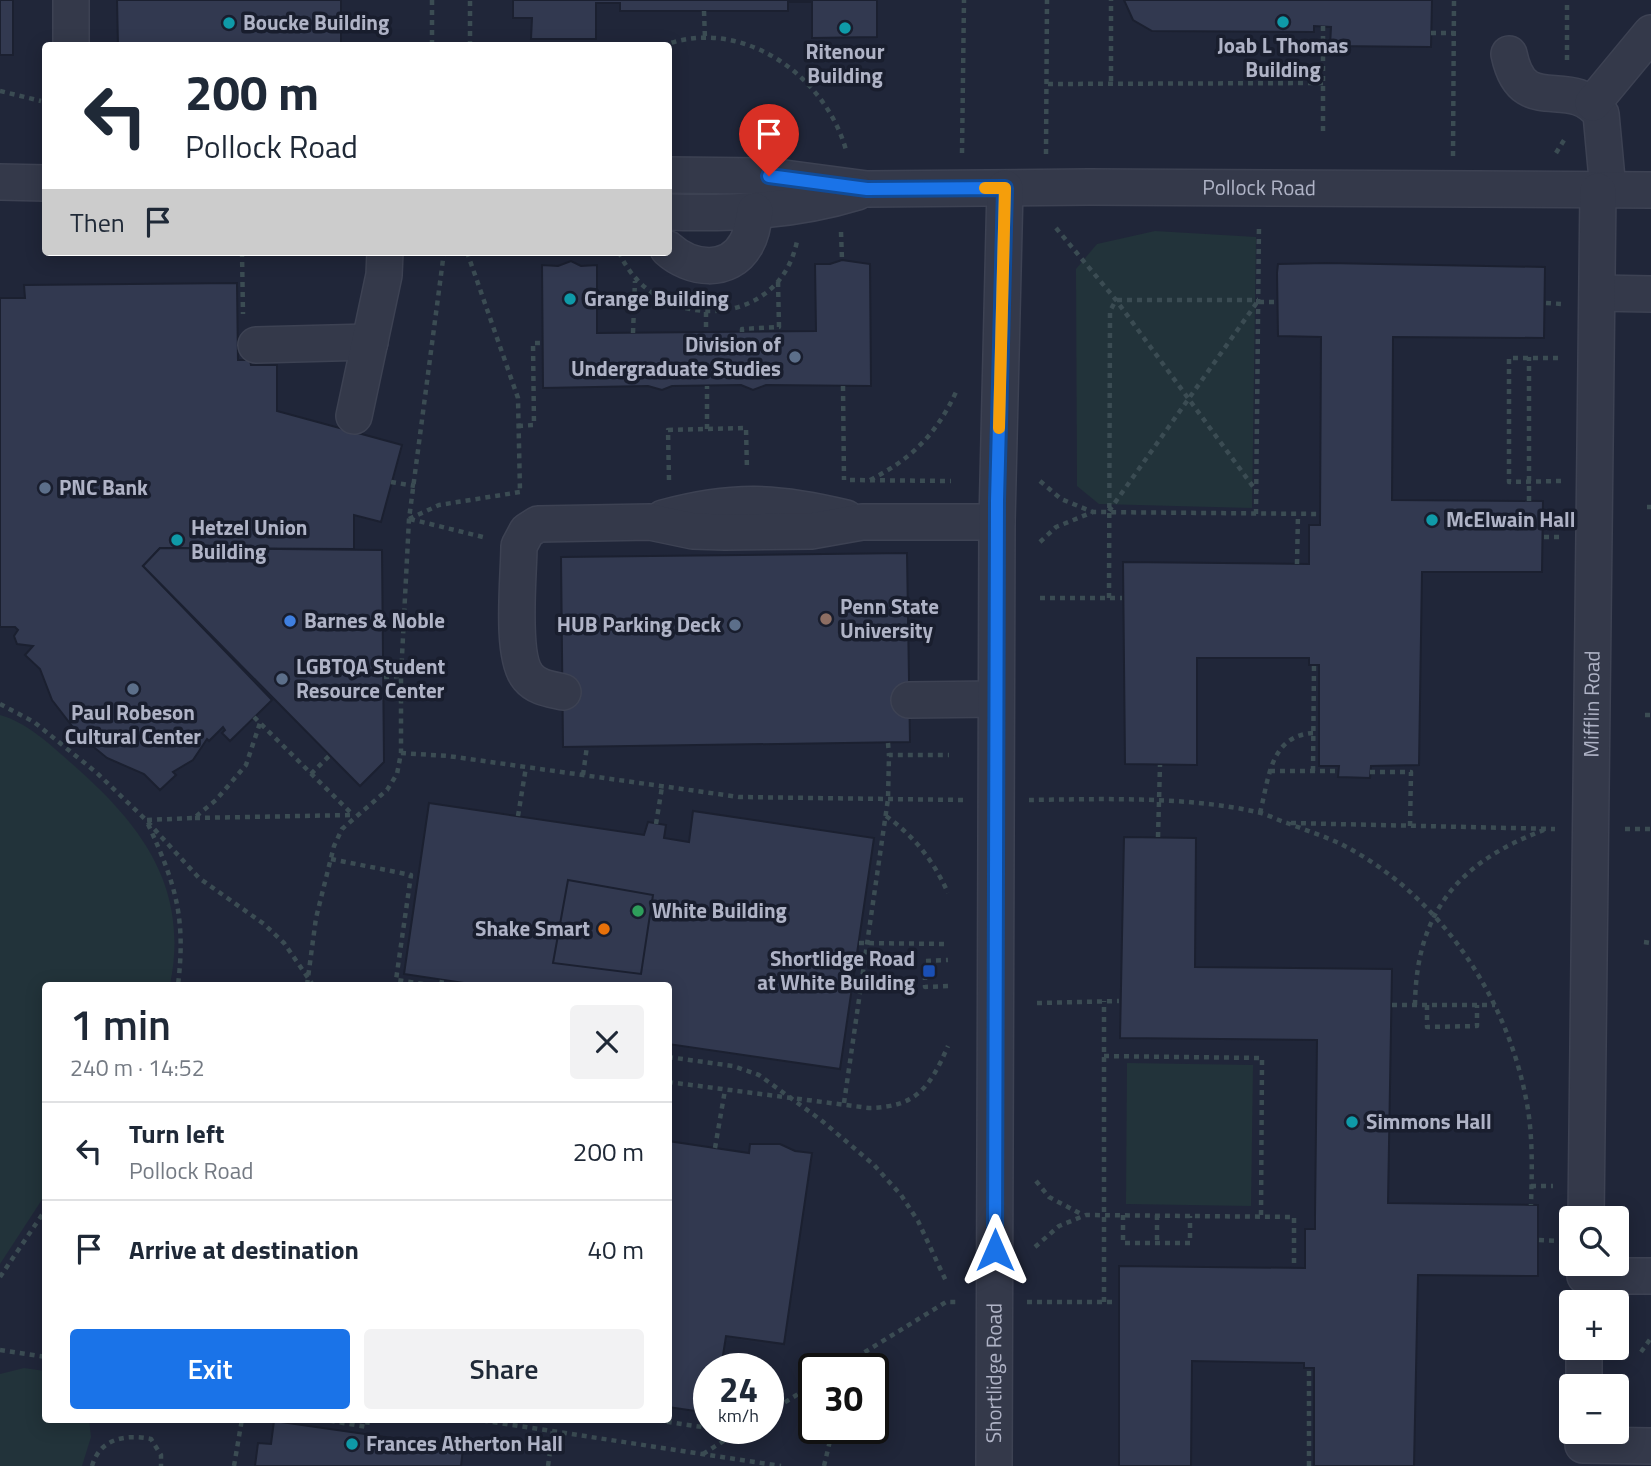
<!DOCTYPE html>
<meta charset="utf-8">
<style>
:root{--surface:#fff;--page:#f2f2f3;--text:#1f2937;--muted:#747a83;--line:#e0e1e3;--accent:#1a73e8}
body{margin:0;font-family:"Titillium Web",sans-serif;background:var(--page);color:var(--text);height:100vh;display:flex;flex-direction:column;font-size:26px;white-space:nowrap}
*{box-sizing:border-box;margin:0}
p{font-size:23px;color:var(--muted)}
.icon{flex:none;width:38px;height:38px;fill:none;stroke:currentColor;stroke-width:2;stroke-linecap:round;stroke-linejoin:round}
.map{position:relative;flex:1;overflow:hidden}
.side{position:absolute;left:42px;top:982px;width:630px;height:441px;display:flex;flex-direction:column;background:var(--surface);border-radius:7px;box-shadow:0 4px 18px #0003}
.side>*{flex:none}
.top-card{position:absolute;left:42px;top:42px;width:630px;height:214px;border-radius:7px;box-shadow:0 4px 18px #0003;background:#fff;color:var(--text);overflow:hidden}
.fabs{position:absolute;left:1559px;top:1206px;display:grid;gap:14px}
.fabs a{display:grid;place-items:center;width:70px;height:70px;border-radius:7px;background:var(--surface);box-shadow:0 4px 18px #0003;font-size:35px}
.speed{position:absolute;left:693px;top:1353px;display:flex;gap:14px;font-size:35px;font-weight:700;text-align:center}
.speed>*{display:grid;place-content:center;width:91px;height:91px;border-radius:50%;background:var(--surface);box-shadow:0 4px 18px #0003;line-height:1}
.speed small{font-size:18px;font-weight:400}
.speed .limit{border:4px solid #111;border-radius:10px;background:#fff;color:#111}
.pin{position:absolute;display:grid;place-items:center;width:60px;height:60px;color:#fff;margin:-72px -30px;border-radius:50% 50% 50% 0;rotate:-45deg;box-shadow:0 0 7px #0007}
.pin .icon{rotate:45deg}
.me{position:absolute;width:77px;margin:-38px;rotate:0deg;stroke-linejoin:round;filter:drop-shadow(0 0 5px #0008)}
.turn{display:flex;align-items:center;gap:24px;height:147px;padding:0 28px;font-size:32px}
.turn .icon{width:91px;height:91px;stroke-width:2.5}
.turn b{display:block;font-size:49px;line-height:60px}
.then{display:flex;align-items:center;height:66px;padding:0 28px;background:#0003;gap:14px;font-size:26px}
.round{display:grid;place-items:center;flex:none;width:74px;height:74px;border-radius:7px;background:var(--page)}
.head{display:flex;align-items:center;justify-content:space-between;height:119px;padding:0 28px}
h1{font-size:42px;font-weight:600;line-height:52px}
.primary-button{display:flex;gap:14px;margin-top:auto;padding:14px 28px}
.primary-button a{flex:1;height:80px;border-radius:7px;background:var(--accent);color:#fff;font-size:28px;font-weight:600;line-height:80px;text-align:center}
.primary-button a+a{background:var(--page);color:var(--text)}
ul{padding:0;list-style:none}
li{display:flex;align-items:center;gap:21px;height:98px;padding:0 28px;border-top:2px solid var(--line)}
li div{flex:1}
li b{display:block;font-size:26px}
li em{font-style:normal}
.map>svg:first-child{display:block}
</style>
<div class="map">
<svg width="1651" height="1466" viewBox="0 0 1651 1466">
<rect width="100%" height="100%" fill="#202639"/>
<g fill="#22333a">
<polygon points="1155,231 1256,237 1252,508 1099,504 1077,486 1076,269 1097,244"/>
<path d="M0,715C26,722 51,745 71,763C141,824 190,887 170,985H46L45,1195L0,1264Z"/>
<polygon points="1127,1063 1253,1065 1251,1206 1126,1204"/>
<polygon points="24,1368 45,1371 46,1419 89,1419 91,1437 82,1466 0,1466 0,1374"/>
</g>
<g fill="#323950" stroke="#1b2030" stroke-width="2">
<rect x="0" y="0" width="13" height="55"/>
<polygon points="117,0 341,0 341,46 118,46"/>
<polygon points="513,0 877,0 877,37 812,38 812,2 788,2 788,11 620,11 620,3 596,3 596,39 531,39 532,18 513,18"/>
<polygon points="1432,0 1431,47 1330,46 1331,27 1314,26 1314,32 1152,31 1133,20 1124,0"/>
<polygon points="842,260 870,264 871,386 766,385 753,390 741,385 672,386 662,390 648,386 543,388 542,265 558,266 571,261 581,266 597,265 597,333 816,331 815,264 830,264"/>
<polygon points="1327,263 1545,267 1544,338 1393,337 1392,500 1543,501 1542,572 1422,572 1419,765 1371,766 1370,778 1338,777 1339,766 1319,766 1319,665 1309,665 1309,658 1197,658 1197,765 1125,764 1123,562 1309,564 1309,525 1320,525 1321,337 1278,336 1277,273 1278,264"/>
<polygon points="237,283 238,360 250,360 251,365 277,365 277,411 402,445 381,522 354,515 354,549 160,548 143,566 272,700 230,741 222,733 225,730 223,727 209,741 207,739 193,760 173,772 176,775 160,790 144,774 107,758 79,735 52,700 40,669 25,655 33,646 17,644 14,636 18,630 15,627 0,627 0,298 25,298 24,285"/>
<polygon points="160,548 382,550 384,762 360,786 143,566"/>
<polygon points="907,553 910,742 563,747 561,557"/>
<polygon points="429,803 644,835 648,822 666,825 664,838 689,842 693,811 874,838 840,1069 668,1044 668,985 477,985 404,974"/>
<polygon points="1124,837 1196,838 1195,967 1392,969 1388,1203 1538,1205 1538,1276 1418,1275 1414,1466 1314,1466 1314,1368 1304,1368 1304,1363 1192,1361 1191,1466 1119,1466 1119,1266 1305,1268 1305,1229 1315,1229 1315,1216 1317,1040 1120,1038"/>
<polygon points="568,880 653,895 641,974 553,963"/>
<polygon points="668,1141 749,1153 750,1144 780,1144 795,1151 812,1153 784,1344 726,1336 721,1368 709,1368 709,1413 668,1407"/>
<polygon points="274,1421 463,1448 461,1466 255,1466 258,1443 271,1444"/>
</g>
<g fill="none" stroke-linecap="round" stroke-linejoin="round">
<defs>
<g id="minor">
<polyline points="71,0 71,46"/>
<path d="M1509,54C1523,121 1569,72 1601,114L1608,190"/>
<polyline points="1593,103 1651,33"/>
<path id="s1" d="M668,175L769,176L867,189L1089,187L1651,190"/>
<polyline points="0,182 46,183"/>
<path d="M668,212C733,214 795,211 857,192"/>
<path d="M668,249C690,269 729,275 746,244C752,234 753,222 755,211"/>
<polyline points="1597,293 1651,294"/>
<polyline points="256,345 370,342"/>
<polyline points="354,416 384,275 385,252"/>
<path d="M663,518C733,499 776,501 846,518"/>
<path d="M563,692C550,689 537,688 528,677C510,656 519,575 519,546L527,531L538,524L650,522L693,531L725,532L811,531L862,522H997"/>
<polyline points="909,700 996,699"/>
<path id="s2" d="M1586,1218L1598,191"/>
<polyline points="1585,1276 1651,1276"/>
<polyline points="1584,1386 1584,1348"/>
<polyline points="1583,1445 1651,1446"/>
<path id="s3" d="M994,1466L997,522L1005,188"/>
</g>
</defs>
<use href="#minor" stroke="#3d4253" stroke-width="38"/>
<g stroke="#3b4c53" stroke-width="4.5" stroke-dasharray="5 5" stroke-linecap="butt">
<polyline points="432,0 432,46"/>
<polyline points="704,11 705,39"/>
<polyline points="1323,26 1323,133"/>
<polyline points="1431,33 1454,33"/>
<polyline points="470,46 470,0"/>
<path d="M662,46C741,15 825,75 846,150"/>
<polyline points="1567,60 1567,0"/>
<polyline points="1111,81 1111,0"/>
<polyline points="1048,84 1323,83"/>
<polyline points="0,91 41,101"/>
<polyline points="962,153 964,0"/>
<polyline points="1556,153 1566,137"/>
<polyline points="1046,154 1047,0"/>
<polyline points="1453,156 1454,0"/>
<polyline points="1056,228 1116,300 1257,492"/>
<polyline points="841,232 842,260"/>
<polyline points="242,252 243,314"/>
<polyline points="467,252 518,398 520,492"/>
<path d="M619,252C654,333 779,332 797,241"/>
<polyline points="1117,300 1258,300"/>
<polyline points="1259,302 1277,302"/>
<polyline points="1546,303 1562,304"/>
<polyline points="706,312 706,332"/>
<polyline points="742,332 742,329 779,327 778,280"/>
<polyline points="633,333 635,281"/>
<polyline points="843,386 844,480"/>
<polyline points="518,426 534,425 533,343 542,343"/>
<polyline points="707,429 707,386"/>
<polyline points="669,480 668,430 746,428 747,470"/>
<polyline points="850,480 951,481"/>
<path d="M870,480C911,459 936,435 956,392"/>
<polyline points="1040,481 1061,499 1093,512"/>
<polyline points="1561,481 1509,482 1509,358 1562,358"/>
<polyline points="391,482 415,486"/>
<polyline points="1529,501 1529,357"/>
<polyline points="1647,507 1651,507"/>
<polyline points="1109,511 1258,301"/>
<polyline points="1256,514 1259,224"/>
<polyline points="409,519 439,505 520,492"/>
<polyline points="410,519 487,538"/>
<polyline points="1544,537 1561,537"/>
<polyline points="1040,542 1056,527 1093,512 1321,514"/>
<polyline points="1297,564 1298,514"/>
<polyline points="1040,598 1122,598"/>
<polyline points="1109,598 1110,311 1116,300"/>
<polyline points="384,677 401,676"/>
<polyline points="0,704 34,722 97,773 146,820 199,878 264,924 284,943 313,985"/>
<polyline points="1645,715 1651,715"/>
<polyline points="254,717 353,815"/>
<polyline points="888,743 889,755"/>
<polyline points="401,753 448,756 739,797 963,800"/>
<polyline points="1270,771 1338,771"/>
<polyline points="1313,771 1314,665"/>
<polyline points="1370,772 1411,772 1410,826"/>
<polyline points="311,774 329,756"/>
<polyline points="583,775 587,746"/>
<path d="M1029,800C1101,799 1186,796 1257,812C1267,814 1277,820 1287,823C1305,830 1324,836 1341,844C1439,894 1508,997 1527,1104C1533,1137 1532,1171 1531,1205"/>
<path d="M1260,813C1269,778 1270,735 1314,733"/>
<polyline points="518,816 526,767"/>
<path d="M886,816C915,837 933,860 948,893"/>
<polyline points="195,818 352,815"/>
<polyline points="147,820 194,818 216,800 246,765 260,723"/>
<polyline points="1291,823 1555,829"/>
<path d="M148,824C176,885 186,918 178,985"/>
<polyline points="656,824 662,787"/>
<polyline points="1625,829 1651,829"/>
<polyline points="1158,837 1160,765"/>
<polyline points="331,859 411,875 396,980 431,985"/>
<polyline points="1644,942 1651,943"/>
<polyline points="859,943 948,944"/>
<polyline points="307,985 316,918 334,846 342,829 387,790 397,774 401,753 401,676 409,519 444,252"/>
<polyline points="441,985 442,980"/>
<polyline points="948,986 925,987 925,961 948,960"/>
<polyline points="1037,1003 1119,1001"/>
<polyline points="1392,1005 1495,1005"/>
<path d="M1415,1005C1416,913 1458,862 1544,830"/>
<polyline points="1427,1005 1427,1027 1477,1026 1477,1005"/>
<polyline points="1104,1056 1262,1058 1261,1217"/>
<polyline points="668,1057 733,1066 759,1075 821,1120 874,1165 901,1195 918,1221 946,1281"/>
<path d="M668,1082L869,1108C917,1107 930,1087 948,1046"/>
<polyline points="844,1103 888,799 889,755 949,755"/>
<polyline points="715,1148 725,1090"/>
<polyline points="1036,1181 1049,1197 1083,1215"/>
<polyline points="1531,1186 1553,1186"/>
<polyline points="1123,1215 1123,1243 1190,1243 1190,1216"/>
<polyline points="1157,1215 1157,1243"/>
<polyline points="1539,1240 1559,1241"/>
<polyline points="1035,1247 1059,1226 1086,1215 1294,1217 1294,1268"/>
<polyline points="0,1277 46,1209"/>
<polyline points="1027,1302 1117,1302"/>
<polyline points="1104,1302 1104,1001"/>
<polyline points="0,1350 46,1357"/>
<polyline points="1641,1352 1651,1338"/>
<polyline points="839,1368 946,1302 959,1302"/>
<polyline points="855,1368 861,1356"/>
<polyline points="768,1413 814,1384"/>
<polyline points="320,1419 367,1427 368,1419"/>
<polyline points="473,1419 781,1466"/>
<polyline points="647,1419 737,1432"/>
<polyline points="287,1423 287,1419"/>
<polyline points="703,1454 744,1428"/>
<path d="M92,1466C100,1438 126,1434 151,1439L161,1455V1466"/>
<polyline points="234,1466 242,1419"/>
<polyline points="548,1466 553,1430"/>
<polyline points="824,1466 833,1428"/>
<polyline points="1309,1466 1309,1368"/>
</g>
<use href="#minor" stroke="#34394a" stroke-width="35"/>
</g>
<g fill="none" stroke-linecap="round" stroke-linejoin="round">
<defs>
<polyline id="route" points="769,176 867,189 1005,188 997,501 995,1250"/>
</defs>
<use href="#route" stroke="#114b97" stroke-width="18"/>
<use href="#route" stroke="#1a73e8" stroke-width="12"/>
<polyline stroke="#f59e0b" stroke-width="12" points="985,188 1005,188 999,428"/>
</g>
<g fill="#0f9aa8" stroke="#191e2e" stroke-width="2.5">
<circle cx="1283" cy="22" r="7"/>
<circle cx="229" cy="23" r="7"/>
<circle cx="845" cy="28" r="7"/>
<circle cx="570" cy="299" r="7"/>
<circle cx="1432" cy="520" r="7"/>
<circle cx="177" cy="540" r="7"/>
<circle cx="1352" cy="1122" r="7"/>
<circle cx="352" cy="1444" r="7"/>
</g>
<g fill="#5c6f8a" stroke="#191e2e" stroke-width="2.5">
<circle cx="795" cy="357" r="7"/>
<circle cx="45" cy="488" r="7"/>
<circle cx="735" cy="625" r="7"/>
<circle cx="282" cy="679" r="7"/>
<circle cx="133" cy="689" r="7"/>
</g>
<circle fill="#8d6e63" stroke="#191e2e" stroke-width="2.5" cx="826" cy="619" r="7"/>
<circle fill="#3f7fe0" stroke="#191e2e" stroke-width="2.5" cx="290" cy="621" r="7"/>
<circle fill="#2e9e5b" stroke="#191e2e" stroke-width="2.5" cx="638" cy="911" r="7"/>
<circle fill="#e8710a" stroke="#191e2e" stroke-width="2.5" cx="604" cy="929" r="7"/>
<rect fill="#1a4fb4" stroke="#191e2e" stroke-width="2.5" x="922" y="964" width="14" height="14" rx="3.5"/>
<g text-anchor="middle" stroke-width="7" stroke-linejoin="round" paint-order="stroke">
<g font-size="21" font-weight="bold" fill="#afb3c6" stroke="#191e2e" text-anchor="start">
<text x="243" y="30">Boucke Building</text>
<text x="1283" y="53" text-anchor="middle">Joab L Thomas<tspan x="1283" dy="24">Building</tspan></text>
<text x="845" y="59" text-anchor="middle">Ritenour<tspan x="845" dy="24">Building</tspan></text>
<text x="584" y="306">Grange Building</text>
<text x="781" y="352" text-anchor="end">Division of<tspan x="781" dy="24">Undergraduate Studies</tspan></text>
<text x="59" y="495">PNC Bank</text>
<text x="1446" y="527">McElwain Hall</text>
<text x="191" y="535">Hetzel Union<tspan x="191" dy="24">Building</tspan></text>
<text x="840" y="614">Penn State<tspan x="840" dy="24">University</tspan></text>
<text x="304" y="628">Barnes &amp; Noble</text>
<text x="721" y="632" text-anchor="end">HUB Parking Deck</text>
<text x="296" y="674">LGBTQA Student<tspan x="296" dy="24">Resource Center</tspan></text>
<text x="133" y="720" text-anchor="middle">Paul Robeson<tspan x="133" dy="24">Cultural Center</tspan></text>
<text x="652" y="918">White Building</text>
<text x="590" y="936" text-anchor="end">Shake Smart</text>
<text x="915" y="966" text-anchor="end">Shortlidge Road<tspan x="915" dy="24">at White Building</tspan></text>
<text x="1366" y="1129">Simmons Hall</text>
<text x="366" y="1451">Frances Atherton Hall</text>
</g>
<g font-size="21" fill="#afb3c6" stroke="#191e2e">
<text dy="7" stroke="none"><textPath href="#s1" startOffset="592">Pollock Road</textPath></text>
<text dy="7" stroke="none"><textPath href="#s2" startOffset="514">Mifflin Road</textPath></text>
<text dy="7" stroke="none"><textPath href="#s3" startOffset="93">Shortlidge Road</textPath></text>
</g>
</g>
</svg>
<div class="fabs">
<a><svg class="icon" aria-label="search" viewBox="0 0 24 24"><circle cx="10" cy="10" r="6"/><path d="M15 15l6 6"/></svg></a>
<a>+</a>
<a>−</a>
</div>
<div class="speed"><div>24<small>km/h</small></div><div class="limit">30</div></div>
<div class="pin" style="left:769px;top:176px;background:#d93025"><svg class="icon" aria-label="arrive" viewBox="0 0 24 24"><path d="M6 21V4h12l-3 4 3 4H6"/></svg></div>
<svg class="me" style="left:995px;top:1250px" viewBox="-20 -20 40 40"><path d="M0-17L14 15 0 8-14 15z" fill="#1a73e8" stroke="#fff" stroke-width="4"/></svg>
<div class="top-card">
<div class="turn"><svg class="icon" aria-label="left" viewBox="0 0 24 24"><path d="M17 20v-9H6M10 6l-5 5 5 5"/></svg><div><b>200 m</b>Pollock Road</div></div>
<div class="then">Then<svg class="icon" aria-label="arrive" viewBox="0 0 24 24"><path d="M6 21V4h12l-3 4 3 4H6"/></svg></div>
</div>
<section class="side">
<div class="head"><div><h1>1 min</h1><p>240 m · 14:52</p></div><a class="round"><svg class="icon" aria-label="close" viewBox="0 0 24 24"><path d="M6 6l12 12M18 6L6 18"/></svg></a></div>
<ul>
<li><svg class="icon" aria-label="left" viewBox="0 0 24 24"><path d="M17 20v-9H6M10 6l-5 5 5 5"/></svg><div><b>Turn left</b><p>Pollock Road</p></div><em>200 m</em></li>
<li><svg class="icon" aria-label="arrive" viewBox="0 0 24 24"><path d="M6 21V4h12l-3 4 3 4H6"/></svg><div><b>Arrive at destination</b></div><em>40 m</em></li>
</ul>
<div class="primary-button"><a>Exit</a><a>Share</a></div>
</section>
</div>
